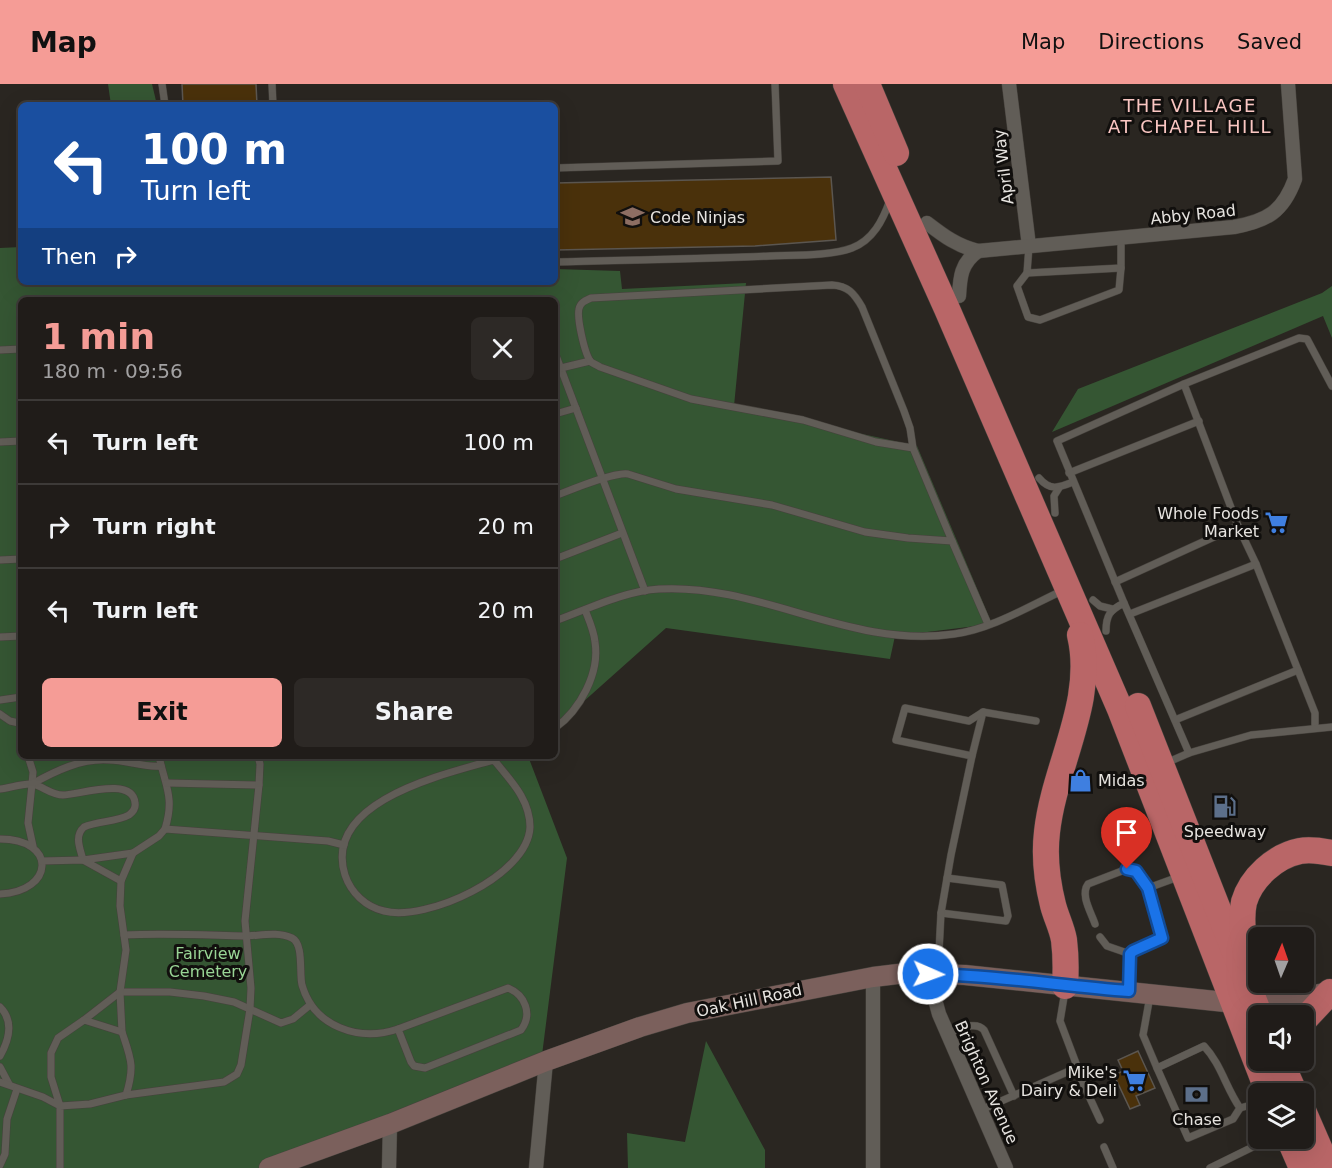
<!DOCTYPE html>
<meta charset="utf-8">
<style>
:root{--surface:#201c19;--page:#2d2926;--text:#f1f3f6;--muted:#a2a1a2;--line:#3d3a38;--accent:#f59c96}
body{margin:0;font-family:"DejaVu Sans",sans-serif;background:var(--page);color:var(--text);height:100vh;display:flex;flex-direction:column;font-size:22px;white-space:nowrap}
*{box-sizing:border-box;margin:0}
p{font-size:20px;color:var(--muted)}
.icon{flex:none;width:33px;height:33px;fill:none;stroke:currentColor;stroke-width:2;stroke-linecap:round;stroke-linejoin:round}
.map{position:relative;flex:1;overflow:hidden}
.panel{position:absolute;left:18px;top:213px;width:540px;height:462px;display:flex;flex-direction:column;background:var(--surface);border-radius:9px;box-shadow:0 6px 24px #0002,0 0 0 2px var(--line)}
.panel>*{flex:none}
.banner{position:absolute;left:18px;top:18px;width:540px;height:183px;border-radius:9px;box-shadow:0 6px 24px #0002,0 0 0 2px var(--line);background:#1a4fa0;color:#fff;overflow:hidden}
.needle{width:39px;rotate:2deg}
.fabs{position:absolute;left:1248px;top:843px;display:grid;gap:12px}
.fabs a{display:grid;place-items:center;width:66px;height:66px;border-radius:9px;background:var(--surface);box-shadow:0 6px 24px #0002,0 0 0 2px var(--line);font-size:30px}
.pin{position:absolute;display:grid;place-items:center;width:51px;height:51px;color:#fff;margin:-62px -26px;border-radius:50% 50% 50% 0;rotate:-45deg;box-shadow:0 0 6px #0007}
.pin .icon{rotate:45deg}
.me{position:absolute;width:66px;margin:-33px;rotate:92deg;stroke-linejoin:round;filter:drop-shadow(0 0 4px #0008)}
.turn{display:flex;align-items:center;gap:21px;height:126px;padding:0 24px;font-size:27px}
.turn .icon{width:78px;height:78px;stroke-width:2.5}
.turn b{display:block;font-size:42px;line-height:51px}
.then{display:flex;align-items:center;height:57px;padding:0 24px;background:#0003;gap:12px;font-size:22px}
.round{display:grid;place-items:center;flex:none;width:63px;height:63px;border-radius:9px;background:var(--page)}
.head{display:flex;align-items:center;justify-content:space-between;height:102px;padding:0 24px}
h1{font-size:36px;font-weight:800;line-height:45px;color:var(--accent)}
.cta{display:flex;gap:12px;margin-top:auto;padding:12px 24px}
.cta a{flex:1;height:69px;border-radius:9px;background:var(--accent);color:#111;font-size:24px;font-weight:800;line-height:69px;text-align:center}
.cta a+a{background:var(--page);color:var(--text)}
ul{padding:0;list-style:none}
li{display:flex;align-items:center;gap:18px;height:84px;padding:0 24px;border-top:2px solid var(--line)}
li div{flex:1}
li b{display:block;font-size:22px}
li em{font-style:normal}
header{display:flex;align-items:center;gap:36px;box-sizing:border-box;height:84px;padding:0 30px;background:var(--accent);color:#111}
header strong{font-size:28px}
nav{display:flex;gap:33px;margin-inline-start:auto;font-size:21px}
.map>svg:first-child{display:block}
</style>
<header>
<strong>Map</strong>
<nav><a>Map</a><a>Directions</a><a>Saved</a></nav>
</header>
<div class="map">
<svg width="1332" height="1084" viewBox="0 0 1332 1084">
<rect width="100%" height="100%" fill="#2a2621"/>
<g fill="#355633">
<polygon points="108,0 152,0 157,21 111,21"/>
<polygon points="21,163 21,198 555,198 555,185 620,187 622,205 746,199 734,322 917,362 992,540 895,552 890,575 666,544 555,643 555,216 21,216 21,672 528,672 567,774 541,979 264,1084 0,1084 0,164"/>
<polygon points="1332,202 1332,254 1323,232 1052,348 1078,305 1322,209"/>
<polygon points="706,957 765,1066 765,1084 628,1084 627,1049 685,1058"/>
</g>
<g fill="#4a310b" stroke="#5b5650" stroke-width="1.5">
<polygon points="182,0 256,0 257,21 183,21"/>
<polygon points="831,93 836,156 755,162 555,166 555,99"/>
<polygon points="1138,967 1155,1004 1136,1012 1140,1021 1130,1025 1114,991 1123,987 1118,976"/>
</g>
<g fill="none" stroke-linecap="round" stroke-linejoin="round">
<defs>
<g id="lane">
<polyline points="162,0 165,21"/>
<polyline points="272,0 273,21"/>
<polyline points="555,84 778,77 775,0"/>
<polyline points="1029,162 1027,189 1121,184 1121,154"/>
<path d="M555,178C627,176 698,175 770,172C793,171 831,172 852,164C873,156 883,136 890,116"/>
<polyline points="1027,189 1017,202 1028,233 1040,236 1119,206 1121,184"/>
<polyline points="0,266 21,265"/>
<polyline points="555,269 645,507"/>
<polyline points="561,284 590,277"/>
<polyline points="1184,300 1238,442 1256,480 1315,629 1315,644"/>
<polyline points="555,330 576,324"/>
<polyline points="0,358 21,357"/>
<path d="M913,364L910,344L904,327L862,223C854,209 848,202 832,201L591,214C587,216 582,217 580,222C575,230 585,271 591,278C594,280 597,281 600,283L691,315L803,336L876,358L913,364L952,457"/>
<polyline points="1069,389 1199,337"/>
<path d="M1039,394C1050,407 1058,404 1073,398"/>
<path d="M555,412C571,406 613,388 628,390L676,405L772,421L865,448L908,454L952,457L988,540"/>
<polyline points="1055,429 1054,412 1059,404"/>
<polyline points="555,475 622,449"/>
<polyline points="0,476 21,475"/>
<polyline points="1115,498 1238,442"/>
<polyline points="1093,516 1100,522 1112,525"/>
<polyline points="1124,519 1057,357 1184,300 1299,254 1307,255 1332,302"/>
<polyline points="1130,530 1256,480"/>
<path d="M555,537C588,525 624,507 659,505C761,499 849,565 954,550C992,545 1029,522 1064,506"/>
<path d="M1106,547C1106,531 1110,526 1124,519L1189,669"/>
<polyline points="0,553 21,552"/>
<polyline points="0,616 21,613"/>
<polyline points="0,630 10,637 19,639"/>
<polyline points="1175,636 1298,586"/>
<path d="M555,644C580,626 600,589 595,558C594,547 589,536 585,526"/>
<polyline points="28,672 33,688 32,700"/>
<path d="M159,672C165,702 175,713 165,745"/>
<polyline points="972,672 983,628"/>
<path d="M494,676C510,696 530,715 530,743C528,792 426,838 384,827C366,823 351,809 345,791C322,717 445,690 494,676L500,672"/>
<polyline points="1166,679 1189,669 1251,651 1332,643"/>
<polyline points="167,699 259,701"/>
<path d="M0,705C10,704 23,699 32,700C43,702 51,711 63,711C78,711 133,692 135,719C136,724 133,728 129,731C116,738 98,737 84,743C74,752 80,764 83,776L133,769"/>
<path d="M0,755C58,755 54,808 0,810"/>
<path d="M33,762L28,739L32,700C55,687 82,674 109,676C127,676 143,684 161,682"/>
<polyline points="42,777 83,776 121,797"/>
<polyline points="941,829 1006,837 1008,832 1002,801 947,794"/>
<path d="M1095,840C1091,828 1080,811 1088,800L1127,785L1136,787L1148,804"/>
<path d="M124,851C164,849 203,851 243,852C259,852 277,847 292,854C304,860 299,889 302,901C314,943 359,958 398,945"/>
<polyline points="1100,853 1107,862 1130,870 1133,866 1160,856 1161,851 1148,804 1181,792"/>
<polyline points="938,887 941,829 951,771 972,672 896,656 905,624 969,637 983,628 1036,637"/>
<path d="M508,904C525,911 533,930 521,946L425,984L414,982L411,978L398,945Z"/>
<polyline points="1129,906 1130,870"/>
<polyline points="1065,907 1060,937 1077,982 1076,984 1100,1036"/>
<path d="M1150,912L1143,951L1157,984L1204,962C1221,980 1226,1004 1240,1024L1258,1019"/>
<path d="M0,923C14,937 9,956 0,972"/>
<polyline points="84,936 120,908 170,908 204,912 234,918 281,939 293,935 310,921"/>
<polyline points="122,948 120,908 126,866 120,822 121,797 133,769 159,752 165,745 328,757 344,761"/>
<path d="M948,949C959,946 975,936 984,946L1014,1012"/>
<polyline points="0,983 9,1000"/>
<polyline points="1157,984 1188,1054 1233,1035 1240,1024"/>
<path d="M0,998L43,1013L60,1022L90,1020L126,1011C135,982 131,975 122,948L84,936L58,954L51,969V993L60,1022V1084"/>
<polyline points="126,1011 224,998 237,990 241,981 250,925 251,904 245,837 259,701 260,680 258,672"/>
<polyline points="981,1026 1076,984"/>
<polyline points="1104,1063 1113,1084"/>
<polyline points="0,1081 5,1070 7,1035 17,1005"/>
<polyline points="1210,1084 1271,1054"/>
</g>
<g id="street">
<polyline points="1009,0 1029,162"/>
<path d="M927,139C944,152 957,162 978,167L1234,143C1267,137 1283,128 1295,95L1288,0"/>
<path d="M959,212C960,193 961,179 978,167"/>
<polyline points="928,890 939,930 1006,1084"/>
<polyline points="873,893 873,1084"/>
<polyline points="389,1084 390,1040"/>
<polyline points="536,1084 546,977"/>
</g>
<polyline id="secondary" points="269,1084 390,1040 546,977 640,943 687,929 873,893 906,889 965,891 1235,919 1295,916 1332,907"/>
<g id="highway">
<polyline points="846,0 947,225 1120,625 1269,1010"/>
<polyline points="867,0 896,69"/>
<polyline points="1138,622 1260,932"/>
<path d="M1247,874C1244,857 1240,836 1244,818C1251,794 1275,772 1300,767C1310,765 1322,767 1332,769"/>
<path d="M1065,902C1066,886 1066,872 1064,856C1062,844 1056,833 1053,821C1047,797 1044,773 1047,748C1054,682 1096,618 1080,551"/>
<polyline points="1304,936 1330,908"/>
<polyline points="1280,976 1295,1010"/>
<polyline points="1304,1029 1328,1084"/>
<polyline points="1289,1054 1302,1084"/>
</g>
</defs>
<use href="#lane" stroke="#46423d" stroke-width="8"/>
<use href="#street" stroke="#46423d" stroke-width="15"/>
<use href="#secondary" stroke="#46423d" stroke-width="21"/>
<use href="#highway" stroke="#46423d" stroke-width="27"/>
<use href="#lane" stroke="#615d57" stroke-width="7"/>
<use href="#street" stroke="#615d57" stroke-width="14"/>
<use href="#secondary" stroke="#7b605c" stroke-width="20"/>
<use href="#highway" stroke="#b96667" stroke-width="26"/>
</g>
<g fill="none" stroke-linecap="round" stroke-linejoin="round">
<defs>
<path id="route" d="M928,890C995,891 1062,902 1129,907L1130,870L1133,867L1162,854L1148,804L1136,787L1127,785"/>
</defs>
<use href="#route" stroke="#114b97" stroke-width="15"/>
<use href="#route" stroke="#1a73e8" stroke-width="10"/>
</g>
<defs>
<symbol id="school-bare" viewBox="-9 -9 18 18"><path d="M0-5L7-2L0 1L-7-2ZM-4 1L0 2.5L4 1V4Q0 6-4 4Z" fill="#8d6e63" stroke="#110f0d" stroke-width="2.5" paint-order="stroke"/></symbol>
<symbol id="supermarket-bare" viewBox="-9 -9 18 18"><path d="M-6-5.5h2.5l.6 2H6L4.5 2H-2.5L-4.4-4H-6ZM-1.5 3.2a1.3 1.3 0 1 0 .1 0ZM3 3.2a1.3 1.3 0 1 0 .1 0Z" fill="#3f7fe0" stroke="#110f0d" stroke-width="2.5" paint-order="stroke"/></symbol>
<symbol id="shop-bare" viewBox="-9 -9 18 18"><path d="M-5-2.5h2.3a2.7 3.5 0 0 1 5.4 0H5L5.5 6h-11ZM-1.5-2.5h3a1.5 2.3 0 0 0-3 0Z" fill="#3f7fe0" stroke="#110f0d" stroke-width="2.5" paint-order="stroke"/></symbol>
<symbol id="fuel-bare" viewBox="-9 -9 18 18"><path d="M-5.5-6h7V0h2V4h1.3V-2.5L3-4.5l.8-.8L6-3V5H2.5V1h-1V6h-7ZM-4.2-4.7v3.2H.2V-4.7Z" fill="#5c6f8a" stroke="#110f0d" stroke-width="2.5" paint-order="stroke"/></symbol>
<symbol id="bank-bare" viewBox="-9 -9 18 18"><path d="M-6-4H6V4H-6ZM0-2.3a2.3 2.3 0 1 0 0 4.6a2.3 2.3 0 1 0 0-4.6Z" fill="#5c6f8a" stroke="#110f0d" stroke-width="2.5" paint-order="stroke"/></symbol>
</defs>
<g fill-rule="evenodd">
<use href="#school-bare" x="616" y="116" width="33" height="33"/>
<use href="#supermarket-bare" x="1260" y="422" width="33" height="33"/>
<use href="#shop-bare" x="1064" y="680" width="33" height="33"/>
<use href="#fuel-bare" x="1208" y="706" width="33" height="33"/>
<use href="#supermarket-bare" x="1118" y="980" width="33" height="33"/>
<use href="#bank-bare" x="1180" y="994" width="33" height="33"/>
</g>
<g text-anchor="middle" stroke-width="6" stroke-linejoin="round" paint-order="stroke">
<g font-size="16" fill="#e6e3df" stroke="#110f0d">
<text transform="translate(1003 83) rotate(-97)" y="6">April Way</text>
<text transform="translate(1193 130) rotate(-6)" y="6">Abby Road</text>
<text transform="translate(749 916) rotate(-12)" y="6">Oak Hill Road</text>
<text transform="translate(987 998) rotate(66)" y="6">Brighton Avenue</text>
</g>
<g font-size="16" fill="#e6e3df" stroke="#110f0d" text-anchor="start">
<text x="650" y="139">Code Ninjas</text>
<text x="1259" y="435" text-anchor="end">Whole Foods<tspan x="1259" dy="18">Market</tspan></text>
<text x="1098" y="702">Midas</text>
<text x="1225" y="753" text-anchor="middle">Speedway</text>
<text x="1117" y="994" text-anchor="end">Mike's<tspan x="1117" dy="18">Dairy &amp; Deli</tspan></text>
<text x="1197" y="1041" text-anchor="middle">Chase</text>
</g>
<g font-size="16" fill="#99d595" stroke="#110f0d">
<text x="208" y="875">Fairview<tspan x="208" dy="18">Cemetery</tspan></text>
</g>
<g font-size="18" letter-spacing="1.5" fill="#fac6c2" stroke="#110f0d">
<text x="1190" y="28">THE VILLAGE<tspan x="1190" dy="21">AT CHAPEL HILL</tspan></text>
</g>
</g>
</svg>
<div class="fabs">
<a><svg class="needle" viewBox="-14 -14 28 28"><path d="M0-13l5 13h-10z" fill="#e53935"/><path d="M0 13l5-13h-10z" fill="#a2a1a2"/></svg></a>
<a><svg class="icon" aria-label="sound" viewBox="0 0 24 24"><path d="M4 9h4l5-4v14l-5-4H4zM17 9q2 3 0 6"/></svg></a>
<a><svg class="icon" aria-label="layers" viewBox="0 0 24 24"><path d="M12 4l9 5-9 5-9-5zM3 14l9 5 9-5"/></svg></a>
</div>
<div class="pin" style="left:1127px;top:785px;background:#d93025"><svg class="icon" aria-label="arrive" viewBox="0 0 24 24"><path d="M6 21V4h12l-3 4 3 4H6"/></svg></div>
<svg class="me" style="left:928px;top:890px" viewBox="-20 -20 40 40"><circle r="17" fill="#1a73e8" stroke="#fff" stroke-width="3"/><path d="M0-11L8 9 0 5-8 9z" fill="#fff"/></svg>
<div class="banner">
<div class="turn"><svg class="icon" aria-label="left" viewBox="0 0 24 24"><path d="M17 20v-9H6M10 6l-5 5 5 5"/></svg><div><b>100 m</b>Turn left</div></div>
<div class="then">Then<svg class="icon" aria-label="right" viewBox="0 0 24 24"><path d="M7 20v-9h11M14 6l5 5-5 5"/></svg></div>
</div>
<section class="panel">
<div class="head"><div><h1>1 min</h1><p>180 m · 09:56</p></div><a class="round"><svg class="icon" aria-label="close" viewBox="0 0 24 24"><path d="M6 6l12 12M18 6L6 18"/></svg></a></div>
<ul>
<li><svg class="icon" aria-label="left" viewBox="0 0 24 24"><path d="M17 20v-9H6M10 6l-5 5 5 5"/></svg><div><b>Turn left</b></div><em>100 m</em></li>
<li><svg class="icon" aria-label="right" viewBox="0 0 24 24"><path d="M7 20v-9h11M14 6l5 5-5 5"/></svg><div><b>Turn right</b></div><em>20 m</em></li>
<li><svg class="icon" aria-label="left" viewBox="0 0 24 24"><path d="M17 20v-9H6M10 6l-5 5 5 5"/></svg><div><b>Turn left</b></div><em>20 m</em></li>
</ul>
<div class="cta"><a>Exit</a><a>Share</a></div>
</section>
</div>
